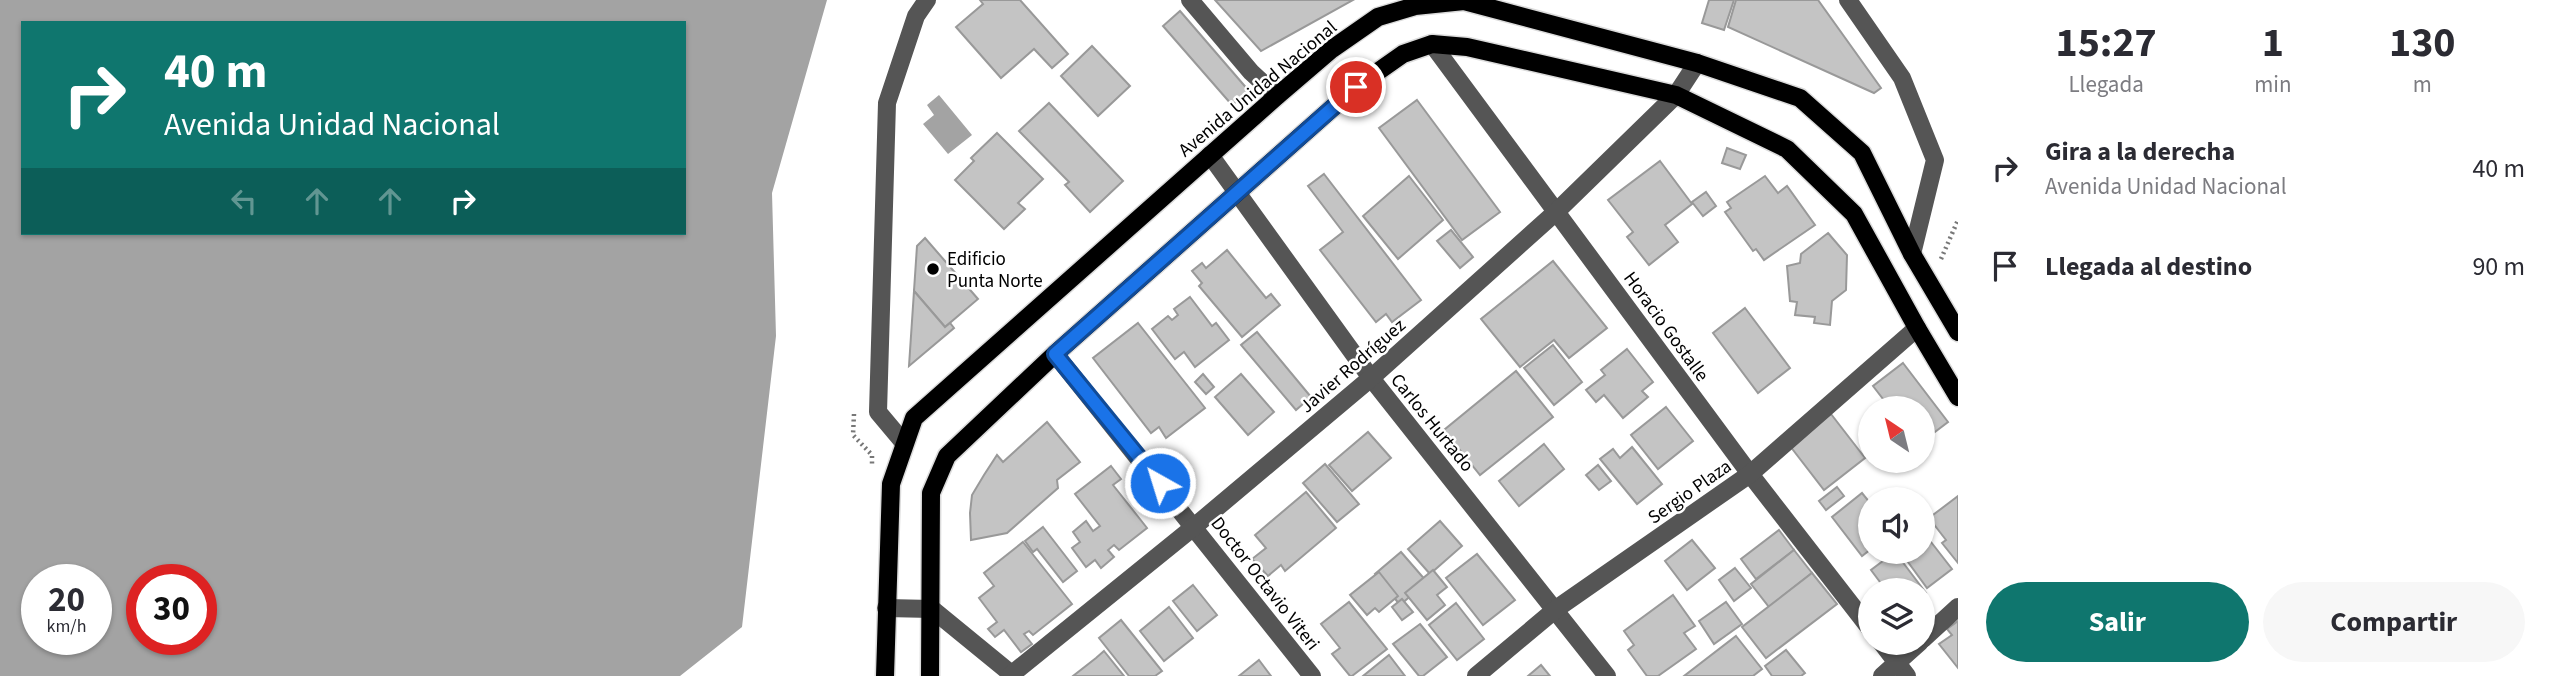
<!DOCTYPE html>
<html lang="es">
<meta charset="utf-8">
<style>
:root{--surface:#fff;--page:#f7f7f7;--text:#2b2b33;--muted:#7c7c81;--accent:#0f766e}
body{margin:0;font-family:"Source Sans 3",sans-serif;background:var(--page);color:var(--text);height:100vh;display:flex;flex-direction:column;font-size:26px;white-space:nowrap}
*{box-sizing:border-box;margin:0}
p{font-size:23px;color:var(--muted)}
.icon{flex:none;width:38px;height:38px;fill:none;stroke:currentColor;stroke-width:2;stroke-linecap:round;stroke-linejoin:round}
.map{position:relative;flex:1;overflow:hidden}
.drawer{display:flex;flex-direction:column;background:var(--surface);width:595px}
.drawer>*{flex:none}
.banner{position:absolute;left:21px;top:21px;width:665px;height:214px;border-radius:0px;box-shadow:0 2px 5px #0004;background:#0f766e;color:#fff;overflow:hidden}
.needle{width:46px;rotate:325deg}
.buttons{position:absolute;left:1858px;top:396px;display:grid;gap:14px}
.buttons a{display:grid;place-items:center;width:77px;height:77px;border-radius:50%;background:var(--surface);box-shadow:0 2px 5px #0004;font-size:35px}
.speed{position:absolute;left:21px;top:564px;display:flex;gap:14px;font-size:35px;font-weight:700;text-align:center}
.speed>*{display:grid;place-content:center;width:91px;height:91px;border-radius:50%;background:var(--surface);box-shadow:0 2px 5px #0004;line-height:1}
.speed small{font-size:18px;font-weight:400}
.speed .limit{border:10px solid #d22;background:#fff;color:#111}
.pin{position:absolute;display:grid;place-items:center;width:60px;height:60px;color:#fff;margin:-30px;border:4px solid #fff;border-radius:50%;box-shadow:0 2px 7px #0007}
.me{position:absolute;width:77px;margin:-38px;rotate:321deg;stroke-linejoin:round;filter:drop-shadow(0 0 5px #0008)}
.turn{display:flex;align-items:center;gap:24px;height:147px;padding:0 28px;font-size:32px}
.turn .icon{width:91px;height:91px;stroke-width:2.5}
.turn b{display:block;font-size:49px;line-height:60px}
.lanes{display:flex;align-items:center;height:66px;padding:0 28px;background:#0003;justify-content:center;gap:35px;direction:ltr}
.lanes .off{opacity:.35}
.eta{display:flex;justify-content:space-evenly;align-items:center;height:119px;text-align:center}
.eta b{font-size:42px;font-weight:700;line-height:49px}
.action{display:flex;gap:14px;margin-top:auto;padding:14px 28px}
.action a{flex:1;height:80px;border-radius:42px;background:var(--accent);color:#fff;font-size:28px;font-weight:700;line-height:80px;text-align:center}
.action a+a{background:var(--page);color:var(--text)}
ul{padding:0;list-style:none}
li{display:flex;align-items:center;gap:21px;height:98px;padding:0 28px}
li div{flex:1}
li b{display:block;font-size:26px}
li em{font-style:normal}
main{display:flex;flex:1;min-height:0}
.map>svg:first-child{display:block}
</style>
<main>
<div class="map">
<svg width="1958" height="676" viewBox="0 0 1958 676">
<rect width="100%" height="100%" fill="#fff"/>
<g fill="#a3a3a3" fill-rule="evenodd">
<path d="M0,0H827L772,193L776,336L742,627L680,676H0ZM23,23H684V233H23ZM37,579H96V639H37ZM142,579H201V639H142Z"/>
<polygon points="939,95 972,135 948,154 923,124 934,115 927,105"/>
</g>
<g fill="#c4c4c4" stroke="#999" stroke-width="2">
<polygon points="980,0 1020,0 1068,54 1052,68 1034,49 1001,78 956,27 983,4"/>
<polygon points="1215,0 1353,0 1261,51"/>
<polygon points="1709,0 1734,0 1724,30 1702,23"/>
<polygon points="1736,0 1818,0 1881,88 1874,93 1728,27"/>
<polygon points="1180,11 1249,91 1232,105 1163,26"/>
<polygon points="1092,46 1130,86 1098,116 1061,76"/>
<polygon points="1417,100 1500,212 1462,240 1379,128"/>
<polygon points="1049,103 1123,181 1090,212 1065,185 1069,182 1019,131"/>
<polygon points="997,133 1043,179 1018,203 1025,209 1004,229 955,180 974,161 971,158"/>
<polygon points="1727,148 1746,155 1740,169 1722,163"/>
<polygon points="1660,161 1692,204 1665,225 1678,242 1649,265 1627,237 1633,232 1608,200"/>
<polygon points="1324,174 1421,300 1392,322 1386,314 1376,322 1320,250 1343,232 1308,186"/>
<polygon points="1409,176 1443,220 1398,259 1363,216"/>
<polygon points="1765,176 1778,193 1787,186 1815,225 1764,260 1756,249 1753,251 1725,212 1731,208 1727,202"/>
<polygon points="1706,192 1716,206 1703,216 1692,202"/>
<polygon points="1451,230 1473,257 1460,268 1437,241"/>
<polygon points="1828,233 1847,255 1846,290 1832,301 1830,325 1814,323 1815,317 1795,315 1797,302 1790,301 1787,266 1800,263 1801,254"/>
<polygon points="925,238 978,299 945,327 914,291 917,246"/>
<polygon points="1227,250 1266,298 1271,294 1280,305 1242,337 1199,286 1202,283 1192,271 1202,263 1206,268"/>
<polygon points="1553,261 1607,328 1569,358 1554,340 1520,367 1481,319"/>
<polygon points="914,291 945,327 950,323 954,328 909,366"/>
<polygon points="1190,297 1212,326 1216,323 1229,340 1195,367 1184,352 1175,359 1152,329 1168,316 1172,320 1178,315 1174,309"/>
<polygon points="1745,308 1790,368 1758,393 1713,333"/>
<polygon points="1138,323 1205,408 1166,438 1159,427 1151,433 1093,358"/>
<polygon points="1257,332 1311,397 1296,410 1241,345"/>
<polygon points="1553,345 1582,382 1554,405 1524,368"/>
<polygon points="1627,349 1653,382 1642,391 1648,397 1623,418 1604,395 1596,402 1586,390 1605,375 1601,370"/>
<polygon points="1903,363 1948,422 1923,441 1923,408 1890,408 1873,386"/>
<polygon points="1516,371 1553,417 1480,475 1444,430"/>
<polygon points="1203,374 1214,387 1206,394 1195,382"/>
<polygon points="1241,374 1274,412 1248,435 1215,397"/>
<polygon points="1666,407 1693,441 1658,469 1631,435"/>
<polygon points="1831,414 1865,458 1824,490 1790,446"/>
<polygon points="1047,422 1080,462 1057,480 1058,488 1007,533 971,540 970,513 972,495 984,475 997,455 1003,462"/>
<polygon points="1368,432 1391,458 1352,491 1329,465"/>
<polygon points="1544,444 1564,469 1519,506 1499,481"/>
<polygon points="1632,447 1662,484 1637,504 1600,459 1613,449 1620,458"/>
<polygon points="1325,464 1359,504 1337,522 1303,483"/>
<polygon points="1598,465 1611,481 1599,490 1586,475"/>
<polygon points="1111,466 1121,479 1113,485 1147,528 1119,550 1114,545 1108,550 1114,557 1101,568 1095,560 1086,567 1072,548 1080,542 1073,532 1086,521 1093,531 1100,526 1075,494"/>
<polygon points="1837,487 1844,496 1826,510 1819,501"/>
<polygon points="1306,492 1336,528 1285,571 1281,565 1268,576 1252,559 1266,548 1255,535"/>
<polygon points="1862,493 1871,504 1871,549 1862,556 1832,517"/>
<polygon points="1958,496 1958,563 1942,543 1946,540 1929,518"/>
<polygon points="1440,521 1462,546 1430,574 1408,549"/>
<polygon points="1043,527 1077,571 1063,582 1037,549 1033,552 1025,541"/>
<polygon points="1779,530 1794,550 1756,579 1741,559"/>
<polygon points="1924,533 1952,569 1927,588 1900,551 1923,551"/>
<polygon points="1692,540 1715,568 1687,590 1665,561"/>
<polygon points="1023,542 1072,604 1033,635 1029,631 1024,634 1032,644 1021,652 1004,630 995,637 988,629 997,622 979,598 994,586 984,573"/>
<polygon points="1794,550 1812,573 1769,607 1751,584"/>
<polygon points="1401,552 1427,582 1400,605 1375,574"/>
<polygon points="1895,552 1926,593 1923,595 1923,590 1886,590 1871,570"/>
<polygon points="1477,554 1515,600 1483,625 1446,578"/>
<polygon points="1735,568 1751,588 1734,601 1719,580"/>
<polygon points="1433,570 1447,587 1437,595 1445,605 1427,620 1405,593"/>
<polygon points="1379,572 1398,596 1379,612 1375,608 1367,615 1350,595"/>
<polygon points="1812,573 1837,604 1766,658 1742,627"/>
<polygon points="1193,585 1217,615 1197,631 1173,601"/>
<polygon points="1673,595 1695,626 1684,633 1696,649 1658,676 1647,676 1628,650 1634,645 1624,631"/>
<polygon points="1402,599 1413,612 1402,620 1392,607"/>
<polygon points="1349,602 1387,649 1352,676 1350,676 1332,654 1340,648 1321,624"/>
<polygon points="1726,602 1742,624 1714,644 1699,621"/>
<polygon points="1456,603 1484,639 1457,660 1429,625"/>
<polygon points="1169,607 1193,638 1164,661 1140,631"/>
<polygon points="1121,620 1162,671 1155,676 1129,676 1099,638"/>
<polygon points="1958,621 1958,668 1939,644 1952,635 1947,629"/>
<polygon points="1420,624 1447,657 1423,676 1419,676 1393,644"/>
<polygon points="1736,636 1762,669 1753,676 1684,676"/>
<polygon points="1786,650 1805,673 1801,676 1772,676 1765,666"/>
<polygon points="1104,651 1124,676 1073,676 1096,658"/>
<polygon points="1389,655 1405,676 1363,676"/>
<polygon points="1259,660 1271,676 1239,676"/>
<polygon points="1541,665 1550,676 1528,676"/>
</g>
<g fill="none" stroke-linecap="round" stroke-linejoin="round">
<defs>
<g id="major">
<polyline points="885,676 891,484 914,418 1277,96 1332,49 1378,17 1415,6 1464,1 1697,63 1800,98 1862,153 1912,254 1958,332"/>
<polyline points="930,676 931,493 947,456 1055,354 1356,87 1403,54 1432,44 1467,47 1676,95 1787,149 1854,214 1917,328 1958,397"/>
</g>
</defs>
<use href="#major" stroke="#dbdbdb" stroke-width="21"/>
<g stroke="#777" stroke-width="4.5" stroke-dasharray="2 3.5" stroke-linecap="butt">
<polyline points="1941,259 1958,220"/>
<polyline points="854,414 853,435 872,455 872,464"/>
</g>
<g stroke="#555" stroke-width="18">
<polyline points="1190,0 1251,72 1277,96"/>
<polyline points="1848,0 1902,78 1935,160 1912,254"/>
<polyline points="1432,44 1750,474 1871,630"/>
<polyline points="1210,155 1371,378 1607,676"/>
<polyline points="1055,354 1312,676"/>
<polyline points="904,443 878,412 887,103 916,16 927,0"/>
<polyline points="886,608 932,609 1014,676"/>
<polyline points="1923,639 1958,607"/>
<polyline points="1881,642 1907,676"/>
<polyline points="1012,674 1195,526 1371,378 1556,212 1676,95 1697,63"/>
<polyline points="1476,676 1556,609 1750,474 1917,328"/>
<polyline points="1882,676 1920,642"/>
</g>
<use href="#major" stroke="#000" stroke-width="18"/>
</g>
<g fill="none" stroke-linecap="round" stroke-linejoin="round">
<defs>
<polyline id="route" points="1160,483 1055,354 1356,87"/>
</defs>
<use href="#route" stroke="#114b97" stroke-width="18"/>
<use href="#route" stroke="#1a73e8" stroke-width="12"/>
</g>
<circle fill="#000" stroke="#fff" stroke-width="2.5" cx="933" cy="269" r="7"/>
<g text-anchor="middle" stroke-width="5" stroke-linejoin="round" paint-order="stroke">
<g font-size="19" fill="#000" stroke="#fff">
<text transform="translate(1257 88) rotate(-40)" y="7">Avenida Unidad Nacional</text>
<text transform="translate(1667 326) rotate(54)" y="7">Horacio Gostalle</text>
<text transform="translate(1352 365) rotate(-41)" y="7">Javier Rodríguez</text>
<text transform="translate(1433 422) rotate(51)" y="7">Carlos Hurtado</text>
<text transform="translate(1689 491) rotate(-35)" y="7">Sergio Plaza</text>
<text transform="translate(1266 583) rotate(52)" y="7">Doctor Octavio Viteri</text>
</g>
<g font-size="19" fill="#000" stroke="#fff" text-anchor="start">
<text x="947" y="265">Edificio<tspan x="947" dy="22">Punta Norte</tspan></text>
</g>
</g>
</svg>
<div class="buttons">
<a><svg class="needle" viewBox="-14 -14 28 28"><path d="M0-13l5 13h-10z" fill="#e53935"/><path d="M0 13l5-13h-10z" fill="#7c7c81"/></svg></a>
<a><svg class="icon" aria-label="sound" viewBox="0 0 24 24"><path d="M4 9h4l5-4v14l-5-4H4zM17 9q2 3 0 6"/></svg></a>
<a><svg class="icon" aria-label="layers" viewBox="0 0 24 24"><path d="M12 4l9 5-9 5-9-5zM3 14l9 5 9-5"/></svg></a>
</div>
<div class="speed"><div>20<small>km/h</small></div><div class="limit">30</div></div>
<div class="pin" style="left:1356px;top:87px;background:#d93025"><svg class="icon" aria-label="arrive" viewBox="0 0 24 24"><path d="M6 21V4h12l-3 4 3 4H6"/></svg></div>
<svg class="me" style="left:1160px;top:483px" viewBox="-20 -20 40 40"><circle r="17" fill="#1a73e8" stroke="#fff" stroke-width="3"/><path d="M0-11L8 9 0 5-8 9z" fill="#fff"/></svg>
<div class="banner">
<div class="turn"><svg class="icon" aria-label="right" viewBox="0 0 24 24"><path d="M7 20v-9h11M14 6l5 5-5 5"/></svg><div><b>40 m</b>Avenida Unidad Nacional</div></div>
<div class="lanes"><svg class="icon off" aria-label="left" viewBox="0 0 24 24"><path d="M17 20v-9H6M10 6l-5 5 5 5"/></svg><svg class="icon off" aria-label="ahead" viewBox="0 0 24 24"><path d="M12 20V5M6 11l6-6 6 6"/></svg><svg class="icon off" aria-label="ahead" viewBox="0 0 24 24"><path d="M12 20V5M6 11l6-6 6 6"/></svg><svg class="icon" aria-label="right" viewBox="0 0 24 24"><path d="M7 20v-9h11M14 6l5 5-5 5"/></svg></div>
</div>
</div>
<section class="drawer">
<div class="eta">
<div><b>15:27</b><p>Llegada</p></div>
<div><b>1</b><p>min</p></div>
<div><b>130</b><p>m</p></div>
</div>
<ul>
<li><svg class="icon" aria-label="right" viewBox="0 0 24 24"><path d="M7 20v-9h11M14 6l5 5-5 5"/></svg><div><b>Gira a la derecha</b><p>Avenida Unidad Nacional</p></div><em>40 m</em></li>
<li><svg class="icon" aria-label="arrive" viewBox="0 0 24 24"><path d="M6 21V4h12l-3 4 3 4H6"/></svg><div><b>Llegada al destino</b></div><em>90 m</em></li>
</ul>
<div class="action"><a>Salir</a><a>Compartir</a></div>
</section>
</main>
